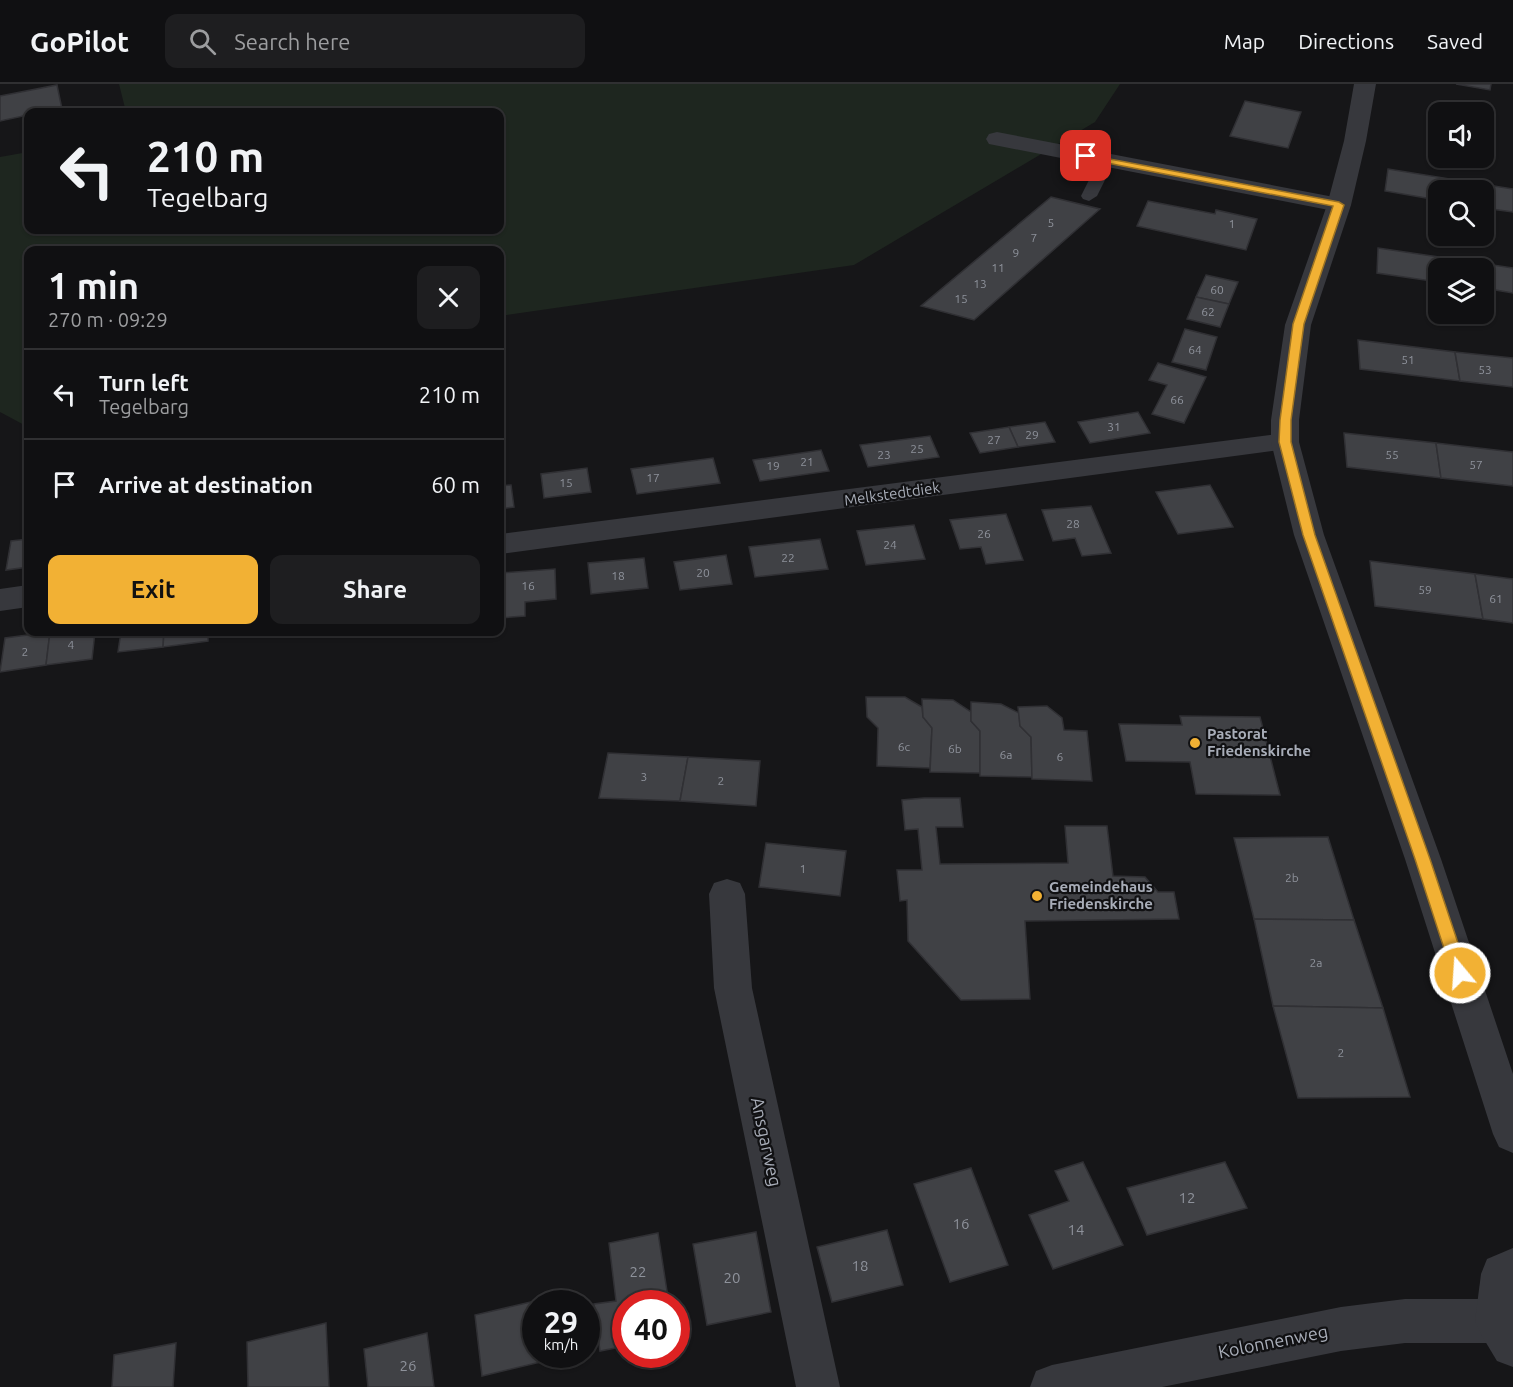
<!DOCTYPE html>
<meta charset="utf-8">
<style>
:root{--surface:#101012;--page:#1e1e20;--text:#f1f3f6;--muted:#9c9d9f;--line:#303032;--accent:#f2b134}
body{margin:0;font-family:Ubuntu,sans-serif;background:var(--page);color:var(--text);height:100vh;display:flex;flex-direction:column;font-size:22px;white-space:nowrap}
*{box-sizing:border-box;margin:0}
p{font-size:20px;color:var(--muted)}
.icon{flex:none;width:33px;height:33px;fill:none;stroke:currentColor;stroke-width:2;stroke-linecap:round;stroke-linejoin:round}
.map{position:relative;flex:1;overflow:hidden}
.side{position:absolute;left:24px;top:162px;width:480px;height:390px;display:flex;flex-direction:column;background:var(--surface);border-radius:12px;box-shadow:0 2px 4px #0004,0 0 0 2px var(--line)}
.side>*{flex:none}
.banner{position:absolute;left:24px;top:24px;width:480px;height:126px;border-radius:12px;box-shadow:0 2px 4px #0004,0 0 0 2px var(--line);background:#101012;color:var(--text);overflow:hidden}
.fabs{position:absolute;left:1428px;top:18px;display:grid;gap:12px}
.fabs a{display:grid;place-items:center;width:66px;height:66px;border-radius:12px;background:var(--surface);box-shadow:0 2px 4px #0004,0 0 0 2px var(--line);font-size:30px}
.speed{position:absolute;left:522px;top:1206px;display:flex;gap:12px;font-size:30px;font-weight:700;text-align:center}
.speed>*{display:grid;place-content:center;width:78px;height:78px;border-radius:50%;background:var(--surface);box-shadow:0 2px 4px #0004,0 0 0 2px var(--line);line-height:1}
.speed small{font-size:15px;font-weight:400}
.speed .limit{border:9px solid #d22;background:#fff;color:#111}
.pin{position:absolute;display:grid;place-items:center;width:51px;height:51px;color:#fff;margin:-26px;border-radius:12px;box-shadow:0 3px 9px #0006}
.me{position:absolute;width:66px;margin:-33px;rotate:342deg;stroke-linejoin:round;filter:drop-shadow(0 0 4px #0008)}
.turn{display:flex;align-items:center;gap:21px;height:126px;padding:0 24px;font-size:27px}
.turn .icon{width:78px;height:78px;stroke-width:2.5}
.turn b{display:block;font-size:42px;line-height:51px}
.round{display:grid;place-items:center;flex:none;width:63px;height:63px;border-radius:12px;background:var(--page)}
.headline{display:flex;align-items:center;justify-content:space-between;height:102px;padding:0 24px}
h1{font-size:36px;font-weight:600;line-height:45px}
.primary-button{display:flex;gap:12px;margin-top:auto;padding:12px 24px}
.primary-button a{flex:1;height:69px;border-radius:12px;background:var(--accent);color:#111;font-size:24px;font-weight:600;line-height:69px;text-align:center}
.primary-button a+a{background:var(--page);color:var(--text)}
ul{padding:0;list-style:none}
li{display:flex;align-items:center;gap:18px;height:90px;padding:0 24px;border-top:2px solid var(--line)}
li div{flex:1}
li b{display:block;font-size:22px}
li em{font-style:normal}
header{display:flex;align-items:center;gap:36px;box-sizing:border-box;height:84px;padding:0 30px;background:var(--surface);border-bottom:2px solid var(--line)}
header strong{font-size:28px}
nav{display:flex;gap:33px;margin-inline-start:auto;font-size:21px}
.search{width:420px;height:54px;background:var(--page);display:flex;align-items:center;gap:15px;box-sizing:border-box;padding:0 21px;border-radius:12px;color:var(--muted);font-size:22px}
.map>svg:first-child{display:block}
</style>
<header>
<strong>GoPilot</strong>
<div class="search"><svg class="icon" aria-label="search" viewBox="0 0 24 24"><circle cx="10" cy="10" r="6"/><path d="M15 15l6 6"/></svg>Search here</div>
<nav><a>Map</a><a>Directions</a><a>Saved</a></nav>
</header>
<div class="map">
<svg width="1513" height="1303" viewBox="0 0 1513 1303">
<rect width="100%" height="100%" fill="#161618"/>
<polygon fill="#1e261f" points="119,0 1120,0 1095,38 854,181 500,232 500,166 28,166 28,343 0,328 0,73 28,68 28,146 500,146 500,28 126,28"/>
<g fill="#404145" stroke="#303034" stroke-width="1.5">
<polygon points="1456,0 1491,0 1490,6"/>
<polygon points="57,1 62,25 28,28 28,31 0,37 0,12"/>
<polygon points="1245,17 1301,28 1288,64 1230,52"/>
<polygon points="1388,85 1475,99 1474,106 1438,106 1438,116 1385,107"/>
<polygon points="1475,99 1513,105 1513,128 1484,124 1484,106 1474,106"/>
<polygon points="1051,113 1100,125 974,236 921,222"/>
<polygon points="1148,117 1215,130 1216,126 1257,135 1246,166 1137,142"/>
<polygon points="1378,164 1466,177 1467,184 1438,184 1438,198 1377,189"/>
<polygon points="1466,177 1513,184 1513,209 1484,204 1484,184 1467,184"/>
<polygon points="1206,191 1238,198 1229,220 1196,213"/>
<polygon points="1196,213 1229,220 1220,243 1187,235"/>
<polygon points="1185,245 1217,253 1206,286 1172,278"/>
<polygon points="1358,256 1455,268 1460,297 1360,285"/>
<polygon points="1455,268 1513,274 1513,303 1460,297"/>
<polygon points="1158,279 1206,293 1184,339 1152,330 1167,301 1149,296"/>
<polygon points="1138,328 1150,349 1090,359 1078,338"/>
<polygon points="1045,338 1055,358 1018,363 1009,343"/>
<polygon points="1009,343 1018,363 980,369 970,349"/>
<polygon points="1344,349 1436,359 1441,394 1347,383"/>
<polygon points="930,352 939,373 868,383 860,361"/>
<polygon points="1436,359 1513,368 1513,402 1441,394"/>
<polygon points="821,366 829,387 760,397 753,376"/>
<polygon points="713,374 720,399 637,410 631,385"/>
<polygon points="587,384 591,408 544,414 541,390"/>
<polygon points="511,401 514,423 500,425 500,402"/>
<polygon points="1210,401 1233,443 1178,450 1156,408"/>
<polygon points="1091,422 1111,469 1082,472 1075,454 1053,457 1042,426"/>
<polygon points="1006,430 1023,476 986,480 981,463 960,465 950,436"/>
<polygon points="914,441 925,475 866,481 857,447"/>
<polygon points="28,455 28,483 6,486 11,457"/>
<polygon points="820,455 828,485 755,493 749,463"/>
<polygon points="726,471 732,500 680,506 674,478"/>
<polygon points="644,474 648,504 591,510 588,479"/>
<polygon points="1370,477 1475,490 1483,535 1375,522"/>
<polygon points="555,485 556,515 525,518 525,532 500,534 500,489"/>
<polygon points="1475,490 1513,495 1513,539 1483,535"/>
<polygon points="50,548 46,581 0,588 5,554"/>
<polygon points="50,548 95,548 92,575 46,581"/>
<polygon points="121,548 164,548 163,563 118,568"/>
<polygon points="164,548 208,548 208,557 163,563"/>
<polygon points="866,613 905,613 922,623 923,633 932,644 930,684 877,682 878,644 867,633"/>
<polygon points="922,615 953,616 971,628 971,637 980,647 980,689 930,688 932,644 923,633"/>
<polygon points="971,618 1001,620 1019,629 1020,642 1031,653 1032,693 980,692 980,647 971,637"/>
<polygon points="1047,622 1062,634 1064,646 1087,647 1092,697 1032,695 1031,653 1020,642 1018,623"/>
<polygon points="1180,632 1260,633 1280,711 1196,710 1190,678 1126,677 1119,640 1182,641"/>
<polygon points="608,669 688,673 680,717 599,714"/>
<polygon points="688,673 760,677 756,722 680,717"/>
<polygon points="924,714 960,714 963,743 936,743 940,780 1068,779 1065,742 1107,742 1113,792 1145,793 1158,808 1174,808 1179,835 1025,837 1030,915 961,916 908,857 907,816 900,817 897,786 922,786 918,745 905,746 902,716"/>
<polygon points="1328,753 1354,836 1254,835 1234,754"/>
<polygon points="766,759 846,767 840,812 759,803"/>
<polygon points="1254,835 1354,836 1383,924 1273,922"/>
<polygon points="1273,922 1383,924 1410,1013 1298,1014"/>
<polygon points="1083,1078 1123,1161 1053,1185 1029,1131 1069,1117 1055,1087"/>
<polygon points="1225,1078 1247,1124 1147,1151 1127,1104"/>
<polygon points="971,1084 1008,1181 950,1198 914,1100"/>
<polygon points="887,1146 903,1201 832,1218 817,1163"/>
<polygon points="756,1148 771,1228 707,1241 693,1160"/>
<polygon points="658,1149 669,1220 626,1220 626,1262 600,1267 594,1220 616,1217 609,1159"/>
<polygon points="561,1211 562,1220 536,1220 536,1270 570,1271 482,1292 475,1231"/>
<polygon points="326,1239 329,1303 248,1303 247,1258"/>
<polygon points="427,1249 434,1303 368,1303 364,1265"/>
<polygon points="176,1259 173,1303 112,1303 114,1271"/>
</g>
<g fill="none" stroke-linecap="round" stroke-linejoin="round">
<polygon fill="#37383d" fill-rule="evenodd" points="1107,71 1115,76 1097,112 1089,117 1083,115 1081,112 1099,76"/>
<g fill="#37383d" fill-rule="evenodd">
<polygon points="997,48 1339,114 1347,116 1351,121 1347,126 1339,128 989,60 986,55 989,50"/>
<polygon points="1285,349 1295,352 1299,358 1295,364 500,470 500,450"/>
<polygon points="28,501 28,523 0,527 0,505"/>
<polygon points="727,795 740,799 745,810 752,904 840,1303 796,1303 714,904 709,810 714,799"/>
<polygon points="1405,1215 1497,1215 1512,1222 1513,1251 1497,1259 1405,1259 1341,1267 1162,1303 1030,1303 1036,1287 1052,1281 1341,1223"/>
</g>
<g fill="#37383d" fill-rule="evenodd">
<polygon points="1354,0 1376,0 1366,57 1351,121 1311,241 1299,336 1299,358 1324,451 1441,775 1513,990 1513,1069 1499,1063 1493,1050 1405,775 1294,451 1271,358 1271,336 1285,241 1327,121 1344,57"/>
<polygon points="1513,1164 1513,1283 1497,1277 1482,1252 1475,1237 1481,1190 1487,1175"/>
</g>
</g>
<polygon fill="#f2b134" stroke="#9d7322" stroke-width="1.5" points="1083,70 1339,118 1344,121 1304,240 1291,336 1291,358 1315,451 1430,775 1468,889 1466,893 1460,895 1455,893 1452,889 1415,775 1303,451 1279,358 1280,336 1293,240 1333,122 1086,75 1083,74"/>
<g fill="#f2b134" stroke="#111113" stroke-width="2">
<circle cx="1195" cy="659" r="6"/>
<circle cx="1037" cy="812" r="6"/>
</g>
<g text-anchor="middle" stroke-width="4.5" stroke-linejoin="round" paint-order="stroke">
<g font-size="12" fill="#8e929b">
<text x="1051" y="143">5</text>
<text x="1232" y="144">1</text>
<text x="1034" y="158">7</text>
<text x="1016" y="173">9</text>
<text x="998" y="188">11</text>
<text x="980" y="204">13</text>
<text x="1217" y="210">60</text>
<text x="961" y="219">15</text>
<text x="1208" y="232">62</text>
<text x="1195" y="270">64</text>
<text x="1408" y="280">51</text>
<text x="1485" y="290">53</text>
<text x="1177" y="320">66</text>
<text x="1114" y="347">31</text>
<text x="1032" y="355">29</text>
<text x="994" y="360">27</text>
<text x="917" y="369">25</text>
<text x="884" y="375">23</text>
<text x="1392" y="375">55</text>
<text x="807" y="382">21</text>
<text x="1476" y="385">57</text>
<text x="773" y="386">19</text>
<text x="653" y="398">17</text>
<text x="566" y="403">15</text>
<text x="1073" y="444">28</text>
<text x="984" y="454">26</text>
<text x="890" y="465">24</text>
<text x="788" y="478">22</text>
<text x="703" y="493">20</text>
<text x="618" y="496">18</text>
<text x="528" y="506">16</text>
<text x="1425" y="510">59</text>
<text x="1496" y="519">61</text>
<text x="71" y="565">4</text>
<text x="25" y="572">2</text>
<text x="904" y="667">6c</text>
<text x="955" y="669">6b</text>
<text x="1006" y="675">6a</text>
<text x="1060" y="677">6</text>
<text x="644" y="697">3</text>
<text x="721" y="701">2</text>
<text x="803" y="789">1</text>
<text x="1292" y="798">2b</text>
<text x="1316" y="883">2a</text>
<text x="1341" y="973">2</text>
</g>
<g font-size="15" fill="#a8adb8" stroke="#111113">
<text transform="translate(892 410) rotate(-8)" y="5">Melkstedtdiek</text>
</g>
<g font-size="15" font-weight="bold" fill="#a8adb8" stroke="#111113" text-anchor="start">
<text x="1207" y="655">Pastorat<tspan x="1207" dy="17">Friedenskirche</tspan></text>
<text x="1049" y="808">Gemeindehaus<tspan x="1049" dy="17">Friedenskirche</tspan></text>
</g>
<g font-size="15" fill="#8e929b">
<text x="1187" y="1119">12</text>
<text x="961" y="1145">16</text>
<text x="1076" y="1151">14</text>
<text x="860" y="1187">18</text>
<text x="638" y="1193">22</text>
<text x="732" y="1199">20</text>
<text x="408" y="1287">26</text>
</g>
<g font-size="18" fill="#a8adb8" stroke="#111113">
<text transform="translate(766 1058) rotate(78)" y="6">Ansgarweg</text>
<text transform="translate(1273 1258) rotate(-11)" y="6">Kolonnenweg</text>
</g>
</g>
</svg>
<div class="fabs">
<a><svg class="icon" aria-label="sound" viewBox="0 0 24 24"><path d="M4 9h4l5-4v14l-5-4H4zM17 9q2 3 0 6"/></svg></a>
<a><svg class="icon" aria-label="search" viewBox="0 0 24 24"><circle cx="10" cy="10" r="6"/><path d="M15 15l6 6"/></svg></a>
<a><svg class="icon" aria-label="layers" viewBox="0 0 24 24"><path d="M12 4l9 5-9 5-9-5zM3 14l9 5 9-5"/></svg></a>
</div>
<div class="speed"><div>29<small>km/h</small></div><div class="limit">40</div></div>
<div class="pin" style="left:1086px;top:72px;background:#d93025"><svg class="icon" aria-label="arrive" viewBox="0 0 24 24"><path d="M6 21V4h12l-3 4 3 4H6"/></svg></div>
<svg class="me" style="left:1460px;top:889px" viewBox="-20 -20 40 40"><circle r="17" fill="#f2b134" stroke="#fff" stroke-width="3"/><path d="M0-11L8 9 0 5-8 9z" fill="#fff"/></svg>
<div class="banner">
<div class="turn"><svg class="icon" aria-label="left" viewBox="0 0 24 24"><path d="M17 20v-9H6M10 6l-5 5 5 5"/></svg><div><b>210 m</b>Tegelbarg</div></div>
</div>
<section class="side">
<div class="headline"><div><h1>1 min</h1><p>270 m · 09:29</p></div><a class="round"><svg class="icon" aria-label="close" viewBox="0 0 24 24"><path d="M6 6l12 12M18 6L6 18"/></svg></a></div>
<ul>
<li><svg class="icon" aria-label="left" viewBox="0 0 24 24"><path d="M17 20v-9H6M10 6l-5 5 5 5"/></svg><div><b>Turn left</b><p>Tegelbarg</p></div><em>210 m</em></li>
<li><svg class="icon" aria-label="arrive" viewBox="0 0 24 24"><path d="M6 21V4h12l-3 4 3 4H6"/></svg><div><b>Arrive at destination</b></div><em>60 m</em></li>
</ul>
<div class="primary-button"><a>Exit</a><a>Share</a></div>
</section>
</div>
